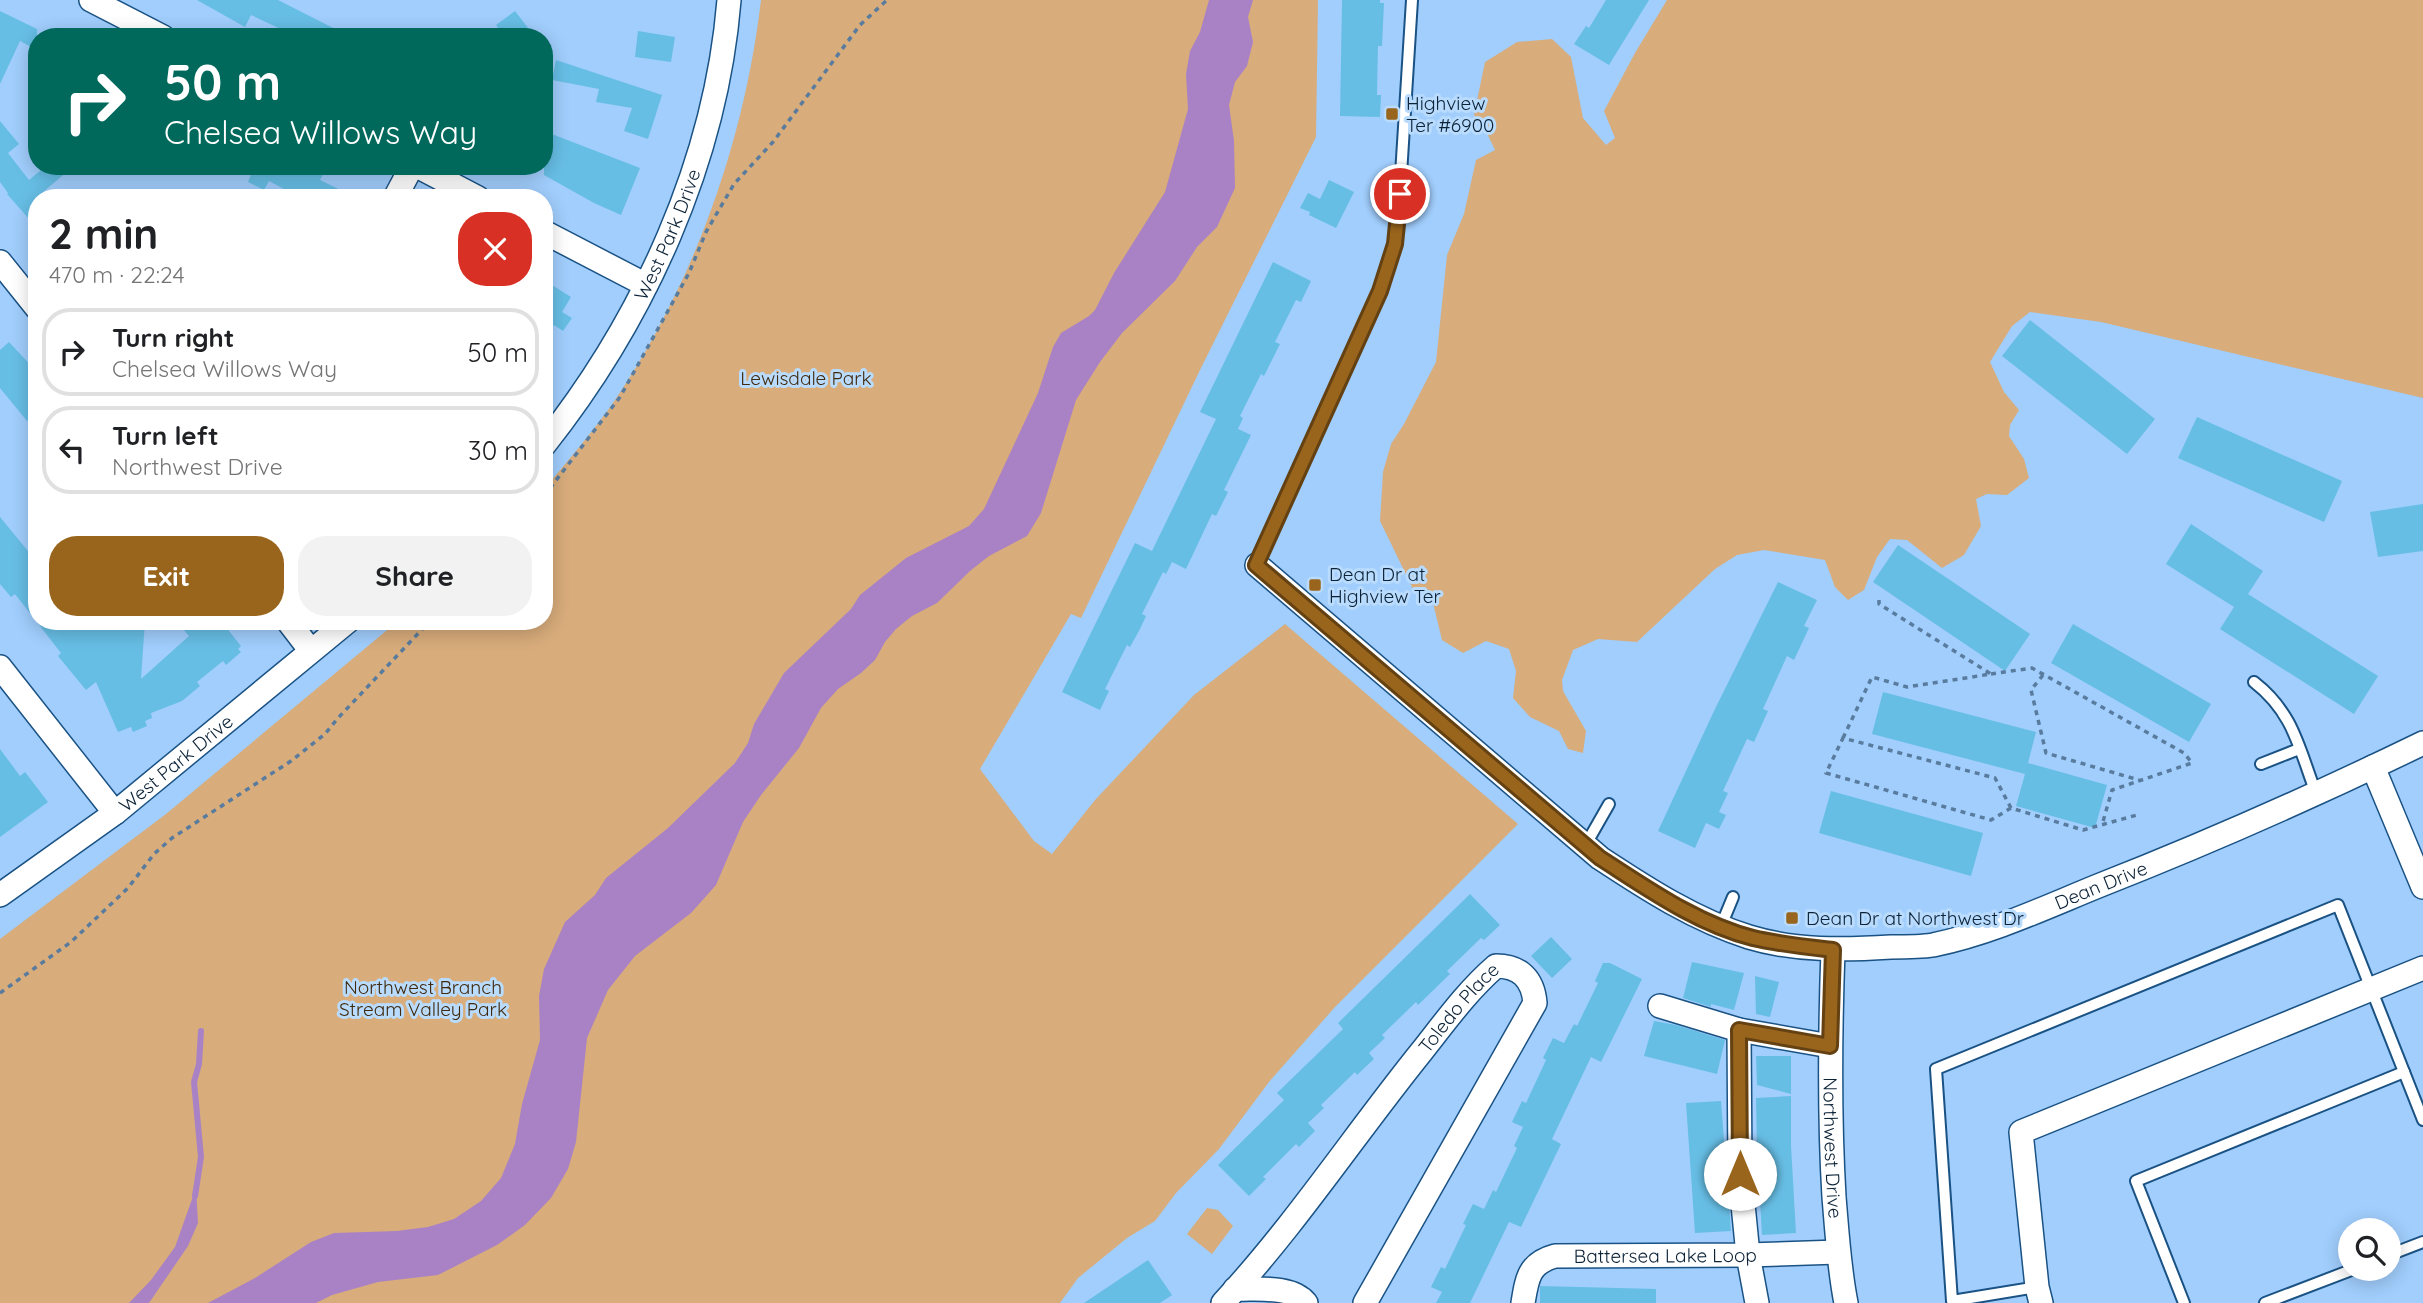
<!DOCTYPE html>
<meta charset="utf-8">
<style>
:root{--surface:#fff;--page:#f2f2f2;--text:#202124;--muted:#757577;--line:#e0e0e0;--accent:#99641c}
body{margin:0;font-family:Quicksand,sans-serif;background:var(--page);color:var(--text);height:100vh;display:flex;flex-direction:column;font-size:26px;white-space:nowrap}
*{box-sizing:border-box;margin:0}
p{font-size:23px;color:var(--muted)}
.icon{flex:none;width:38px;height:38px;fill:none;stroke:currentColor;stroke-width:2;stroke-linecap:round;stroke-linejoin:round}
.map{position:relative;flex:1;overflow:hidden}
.details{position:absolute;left:28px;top:189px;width:525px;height:441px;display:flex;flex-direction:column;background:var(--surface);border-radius:28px;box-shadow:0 4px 18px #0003}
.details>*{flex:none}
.guide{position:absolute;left:28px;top:28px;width:525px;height:147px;border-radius:28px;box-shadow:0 4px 18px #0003;background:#00695c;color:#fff;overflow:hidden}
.tools{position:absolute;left:2338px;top:1218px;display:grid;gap:14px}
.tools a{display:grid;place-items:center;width:63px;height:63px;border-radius:50%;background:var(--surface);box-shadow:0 4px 18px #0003;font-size:35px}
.pin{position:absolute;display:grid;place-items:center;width:60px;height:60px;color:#fff;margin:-30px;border:4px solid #fff;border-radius:50%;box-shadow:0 2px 7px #0007}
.me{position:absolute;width:77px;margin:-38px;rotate:0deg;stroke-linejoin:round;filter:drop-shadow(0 0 5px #0008)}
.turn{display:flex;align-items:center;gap:24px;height:147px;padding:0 21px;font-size:32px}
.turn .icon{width:91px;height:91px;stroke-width:2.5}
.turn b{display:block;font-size:49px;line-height:60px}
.round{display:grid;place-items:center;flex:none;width:74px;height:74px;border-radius:28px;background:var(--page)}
.overview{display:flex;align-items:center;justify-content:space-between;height:119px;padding:0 21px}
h1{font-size:42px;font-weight:800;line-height:52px}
.button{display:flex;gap:14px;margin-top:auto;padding:14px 21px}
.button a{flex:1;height:80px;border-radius:28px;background:var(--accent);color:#fff;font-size:28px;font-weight:800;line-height:80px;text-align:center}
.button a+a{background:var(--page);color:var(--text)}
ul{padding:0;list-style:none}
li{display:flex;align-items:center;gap:21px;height:88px;margin:0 14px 10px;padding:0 7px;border:4px solid var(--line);border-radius:28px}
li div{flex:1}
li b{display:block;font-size:26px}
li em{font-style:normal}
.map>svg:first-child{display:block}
</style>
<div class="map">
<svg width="2423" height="1303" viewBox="0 0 2423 1303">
<rect width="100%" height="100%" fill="#a1cefd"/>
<g fill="#d8ac7b">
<path d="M761,0H1318L1316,137L1200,370L1081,618L1071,614L980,769L1034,841L1052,854L1095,800L1194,695L1285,624L1518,824L1335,1007L1269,1082L1219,1149L1176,1193L1155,1221L1127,1238L1078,1278L1060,1303H0V939L166,814L398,621H544V489C567,462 590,435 611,406C693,286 744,144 761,0Z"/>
<polygon points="1667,0 2423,0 2423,398 2101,322 2030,312 2012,326 1990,362 2004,392 2019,410 2010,425 2009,436 2024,459 2029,478 2007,495 1987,494 1976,499 1981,526 1964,555 1942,568 1907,540 1890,539 1877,557 1864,590 1848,600 1835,587 1825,560 1764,550 1737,555 1715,569 1637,642 1598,639 1573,650 1562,680 1563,691 1586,731 1583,753 1568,749 1559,731 1530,717 1513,698 1516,671 1509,649 1486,641 1463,653 1442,640 1433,603 1414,591 1380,521 1383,472 1391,444 1404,424 1436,362 1447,255 1464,214 1476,160 1495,150 1484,127 1474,115 1485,62 1517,42 1552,39 1571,57 1583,118 1606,145 1615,138 1604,111 1635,53"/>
<polygon points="1207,1208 1218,1210 1233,1226 1212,1254 1187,1234"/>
</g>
<g fill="#a982c6">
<polygon points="1209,0 1253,0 1248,17 1253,42 1247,66 1235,82 1229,105 1234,141 1235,188 1217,227 1197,247 1175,281 1122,333 1100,362 1076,400 1041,513 1027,536 989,556 970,571 937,603 912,616 896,629 885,642 875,660 861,673 838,689 821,708 799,748 761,795 743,822 716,885 691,913 635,956 608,990 587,1038 576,1142 568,1169 551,1198 525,1225 497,1245 438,1275 378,1282 332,1295 316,1303 208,1303 255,1278 311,1242 334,1233 397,1231 428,1227 454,1219 481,1201 501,1178 515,1144 522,1104 540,1040 539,996 544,969 565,922 595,895 606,878 668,828 735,763 748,743 754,724 784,673 851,609 860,595 906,558 969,526 984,509 1038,393 1053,347 1061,333 1089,316 1095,310 1114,273 1165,192 1188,109 1186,74 1190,51 1200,32"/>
<polygon points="196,1188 198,1223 188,1246 149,1303 129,1303 151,1280 175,1247"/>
</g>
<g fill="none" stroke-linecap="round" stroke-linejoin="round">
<polyline stroke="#a982c6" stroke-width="6" points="195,1196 201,1157 194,1082 199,1064 201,1031"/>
</g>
<g fill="#67bee5">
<polygon points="197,0 278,0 351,37 284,37 287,32 251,15 245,27"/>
<polygon points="1342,0 1380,0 1380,3 1384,3 1382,46 1378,46 1377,95 1381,95 1380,117 1340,116"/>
<polygon points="1606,0 1649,0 1609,65 1574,44 1586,26 1589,28"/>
<polygon points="0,11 37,29 37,50 20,41 0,84"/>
<polygon points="515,11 535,37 505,37 496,25"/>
<polygon points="638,31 675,37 671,62 635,57"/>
<polygon points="556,60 662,95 648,139 624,131 632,108 596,102 599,89 552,80"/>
<polygon points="0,121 19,144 8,153 29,180 46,166 74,166 37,197 37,228 7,194 8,193 0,182"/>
<polygon points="544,131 640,168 621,215 594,203 544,175"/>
<polygon points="242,166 327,166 320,180 357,198 301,198 269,181 264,190 248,182 252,172"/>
<polygon points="1329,180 1354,192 1336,228 1309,215 1310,212 1300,208 1308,193 1320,199"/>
<polygon points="1273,262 1311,281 1301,302 1296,300 1275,342 1280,344 1264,376 1261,374 1240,416 1243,418 1238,429 1251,435 1224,490 1228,492 1216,516 1212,514 1186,569 1172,562 1166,574 1163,572 1142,614 1146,616 1140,629 1130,647 1127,645 1105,689 1109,691 1100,710 1062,692 1135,543 1152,551 1216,419 1200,412"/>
<polygon points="544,280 571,297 562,312 572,318 563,331 554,325 544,340"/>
<polygon points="2030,320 2155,419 2127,454 2002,356"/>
<polygon points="9,342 37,372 37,413 27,421 0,388 0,350"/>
<polygon points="2197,417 2342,481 2324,522 2178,458"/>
<polygon points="2423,504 2423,551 2378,557 2370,512"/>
<polygon points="0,517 37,562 37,621 145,621 141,679 189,636 176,621 221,621 241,646 238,649 241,652 226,665 223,661 197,682 200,686 182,701 151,713 152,718 145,721 147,726 133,732 131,727 118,732 96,682 86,690 58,656 61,653 15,594 11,597 0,584"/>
<polygon points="2191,524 2263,571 2248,594 2378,676 2354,714 2220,629 2234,607 2166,564"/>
<polygon points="1898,545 2030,634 2005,671 1873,582"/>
<polygon points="1778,582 1817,600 1804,626 1809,628 1794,660 1787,656 1763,709 1768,711 1754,742 1747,739 1723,791 1728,793 1719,812 1726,815 1719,829 1706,823 1695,848 1658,831 1714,711"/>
<polygon points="2073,624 2211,704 2189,742 2051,663"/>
<polygon points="1883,692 2036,732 2028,763 2107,785 2095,828 2016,806 2025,774 1872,734"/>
<polygon points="0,749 20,776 25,772 48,802 0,837"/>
<polygon points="1831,791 1983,833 1971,876 1819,833"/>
<polygon points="1470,894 1500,925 1484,940 1481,938 1447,971 1450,974 1418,1005 1416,1002 1382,1035 1385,1038 1369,1053 1374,1059 1357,1075 1355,1072 1321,1105 1324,1108 1308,1123 1315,1131 1299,1147 1296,1144 1263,1177 1266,1179 1249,1196 1218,1165 1284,1100 1277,1093 1343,1029 1338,1023"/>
<polygon points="1551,937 1572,959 1552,978 1531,956"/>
<polygon points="1692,962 1744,973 1734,1010 1711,1004 1711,1007 1683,998"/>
<polygon points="1603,963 1610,963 1642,979 1601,1062 1591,1057 1552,1139 1561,1144 1521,1227 1509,1222 1470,1303 1436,1303 1442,1292 1431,1287 1441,1267 1445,1269 1466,1225 1463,1224 1473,1204 1484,1209 1493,1190 1496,1192 1517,1148 1514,1146 1523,1127 1512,1122 1522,1101 1526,1103 1546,1060 1543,1058 1553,1038 1564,1043 1574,1024 1577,1026 1598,983 1595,981"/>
<polygon points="1755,976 1779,982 1770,1017 1756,1014"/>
<polygon points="1654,1021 1676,1025 1725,1040 1717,1074 1644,1056"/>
<polygon points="1756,1056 1791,1056 1791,1094 1757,1085"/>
<polygon points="1791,1096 1791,1146 1796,1233 1762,1235 1757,1150 1756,1098"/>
<polygon points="1721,1101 1731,1231 1695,1233 1686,1103"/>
<polygon points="1148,1260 1172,1295 1160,1303 1084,1303"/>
<polygon points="1540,1286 1656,1289 1656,1303 1540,1303"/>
</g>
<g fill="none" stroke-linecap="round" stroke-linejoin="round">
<defs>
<g id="lane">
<polyline points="1257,565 1380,291 1391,259 1398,222 1412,0"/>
<path d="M2254,682C2294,713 2299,749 2316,793"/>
<polyline points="2261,764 2299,749"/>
<polyline points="1585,846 1609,804"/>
<polyline points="1721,926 1733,897"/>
<polyline points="2389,1255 2423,1242"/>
<polyline points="2037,1287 1952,1301 1936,1069 2338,905 2423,1120"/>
<polyline points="2184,1303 2136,1181 2404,1072"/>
<polyline points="2265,1303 2354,1269"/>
</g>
<g id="street">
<polyline points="91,0 163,37"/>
<polyline points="417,166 478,198"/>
<polyline points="395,198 412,166"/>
<polyline points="544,232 646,285"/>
<polyline points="0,262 37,308"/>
<path id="s1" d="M544,445C644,319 716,161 729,0"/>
<path id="s2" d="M1257,565L1600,858C1647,889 1695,920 1749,937C1795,951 1844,950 1891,947C1905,947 1920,947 1933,945C1991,933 2044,908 2098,886C2208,843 2316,795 2423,743"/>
<polyline points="288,621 311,651"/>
<polyline points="0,667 115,813"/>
<polyline points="2373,767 2423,887"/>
<path id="s3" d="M0,895L115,813L348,621"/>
<path id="s4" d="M1833,950C1830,1033 1829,1114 1834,1197C1837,1232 1839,1268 1846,1303"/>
<polyline points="1660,1006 1739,1030 1830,1046"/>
<polyline points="1739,1030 1740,1174 1748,1255 1757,1303"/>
<path d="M1235,1289C1256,1290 1291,1285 1306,1303"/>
<path id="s5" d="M1223,1303C1296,1224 1355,1134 1422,1051C1445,1022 1467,991 1496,966C1520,966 1533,979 1535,1003L1365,1303"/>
<path id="s6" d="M1523,1303C1527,1278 1529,1263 1555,1256L1748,1255L1838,1252"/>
<polyline points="2041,1303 2037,1287 2021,1132 2423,968"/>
</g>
</defs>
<use href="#lane" stroke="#1a5284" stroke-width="14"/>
<use href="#street" stroke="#1a5284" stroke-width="26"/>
<g stroke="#597c9e" stroke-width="3.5" stroke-dasharray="5 5" stroke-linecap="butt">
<polyline points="544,496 620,397 689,273 706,232 734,184 773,142 860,25 887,0"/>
<polyline points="1991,674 2032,668 2184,753 2192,763 2112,790 2102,825"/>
<polyline points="2043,675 2031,690 2046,753 2139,780"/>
<polyline points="1843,738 1872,677 1907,687 1991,674 1879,604 1879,597"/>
<polyline points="2011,808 1995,778 1843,738 1826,773 1991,820 2011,808 2083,830 2137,815"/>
<polyline points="0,993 71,942 128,888 154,854 172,838 291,761 325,734 338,718 430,621"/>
</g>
<use href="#lane" stroke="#fff" stroke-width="10"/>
<use href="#street" stroke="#fff" stroke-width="23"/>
</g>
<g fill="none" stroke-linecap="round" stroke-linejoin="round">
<defs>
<path id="route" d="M1400,194L1395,244L1380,291L1256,565L1600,858C1647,888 1697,924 1753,938C1779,944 1807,947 1833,950L1830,1046L1739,1030L1740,1174"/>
</defs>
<use href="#route" stroke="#634112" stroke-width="18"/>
<use href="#route" stroke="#99641c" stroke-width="12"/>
</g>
<g fill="#99641c" stroke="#b9dbfd" stroke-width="2.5">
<rect x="1385" y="107" width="14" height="14" rx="3.5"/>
<rect x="1308" y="578" width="14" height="14" rx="3.5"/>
<rect x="1785" y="911" width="14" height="14" rx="3.5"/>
</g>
<g text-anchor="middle" stroke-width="6" stroke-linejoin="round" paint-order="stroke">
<g font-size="19" fill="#0b2237" stroke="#b9dbfd" text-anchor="start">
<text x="1406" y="110">Highview<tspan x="1406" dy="22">Ter #6900</tspan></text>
<text x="1329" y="581">Dean Dr at<tspan x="1329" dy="22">Highview Ter</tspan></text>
<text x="1806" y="925">Dean Dr at Northwest Dr</text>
</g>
<g font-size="19" fill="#0b2237" stroke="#b9dbfd">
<text dy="7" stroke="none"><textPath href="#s1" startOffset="245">West Park Drive</textPath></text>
<text dy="7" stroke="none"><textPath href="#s3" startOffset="220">West Park Drive</textPath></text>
<text dy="7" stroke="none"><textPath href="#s2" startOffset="984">Dean Drive</textPath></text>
<text dy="7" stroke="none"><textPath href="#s5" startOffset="378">Toledo Place</textPath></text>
<text dy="7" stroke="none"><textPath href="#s4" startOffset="198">Northwest Drive</textPath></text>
<text dy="7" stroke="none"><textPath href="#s6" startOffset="172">Battersea Lake Loop</textPath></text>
</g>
<g font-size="19" fill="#40290c" stroke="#b9dbfd">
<text x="806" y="385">Lewisdale Park</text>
<text x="423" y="994">Northwest Branch<tspan x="423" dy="22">Stream Valley Park</tspan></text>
</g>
</g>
</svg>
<div class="tools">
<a><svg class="icon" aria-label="search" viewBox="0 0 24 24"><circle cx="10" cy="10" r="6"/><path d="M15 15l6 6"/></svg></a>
</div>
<div class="pin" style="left:1400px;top:194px;background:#d93025"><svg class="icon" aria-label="arrive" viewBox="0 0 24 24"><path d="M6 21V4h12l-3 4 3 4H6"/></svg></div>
<svg class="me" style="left:1740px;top:1174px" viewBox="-20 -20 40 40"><circle r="19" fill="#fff"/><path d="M0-13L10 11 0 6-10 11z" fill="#99641c"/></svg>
<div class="guide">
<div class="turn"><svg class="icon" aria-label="right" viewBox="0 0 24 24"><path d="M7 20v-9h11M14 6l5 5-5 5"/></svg><div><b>50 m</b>Chelsea Willows Way</div></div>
</div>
<section class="details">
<div class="overview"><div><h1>2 min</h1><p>470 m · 22:24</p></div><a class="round" style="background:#d93025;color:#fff"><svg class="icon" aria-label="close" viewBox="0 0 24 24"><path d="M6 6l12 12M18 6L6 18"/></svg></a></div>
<ul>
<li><svg class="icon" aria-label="right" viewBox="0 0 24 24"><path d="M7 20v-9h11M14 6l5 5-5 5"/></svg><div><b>Turn right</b><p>Chelsea Willows Way</p></div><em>50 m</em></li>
<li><svg class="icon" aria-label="left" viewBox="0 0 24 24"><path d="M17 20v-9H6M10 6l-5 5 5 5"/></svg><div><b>Turn left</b><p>Northwest Drive</p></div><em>30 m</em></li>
</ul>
<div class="button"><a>Exit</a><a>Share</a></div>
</section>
</div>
